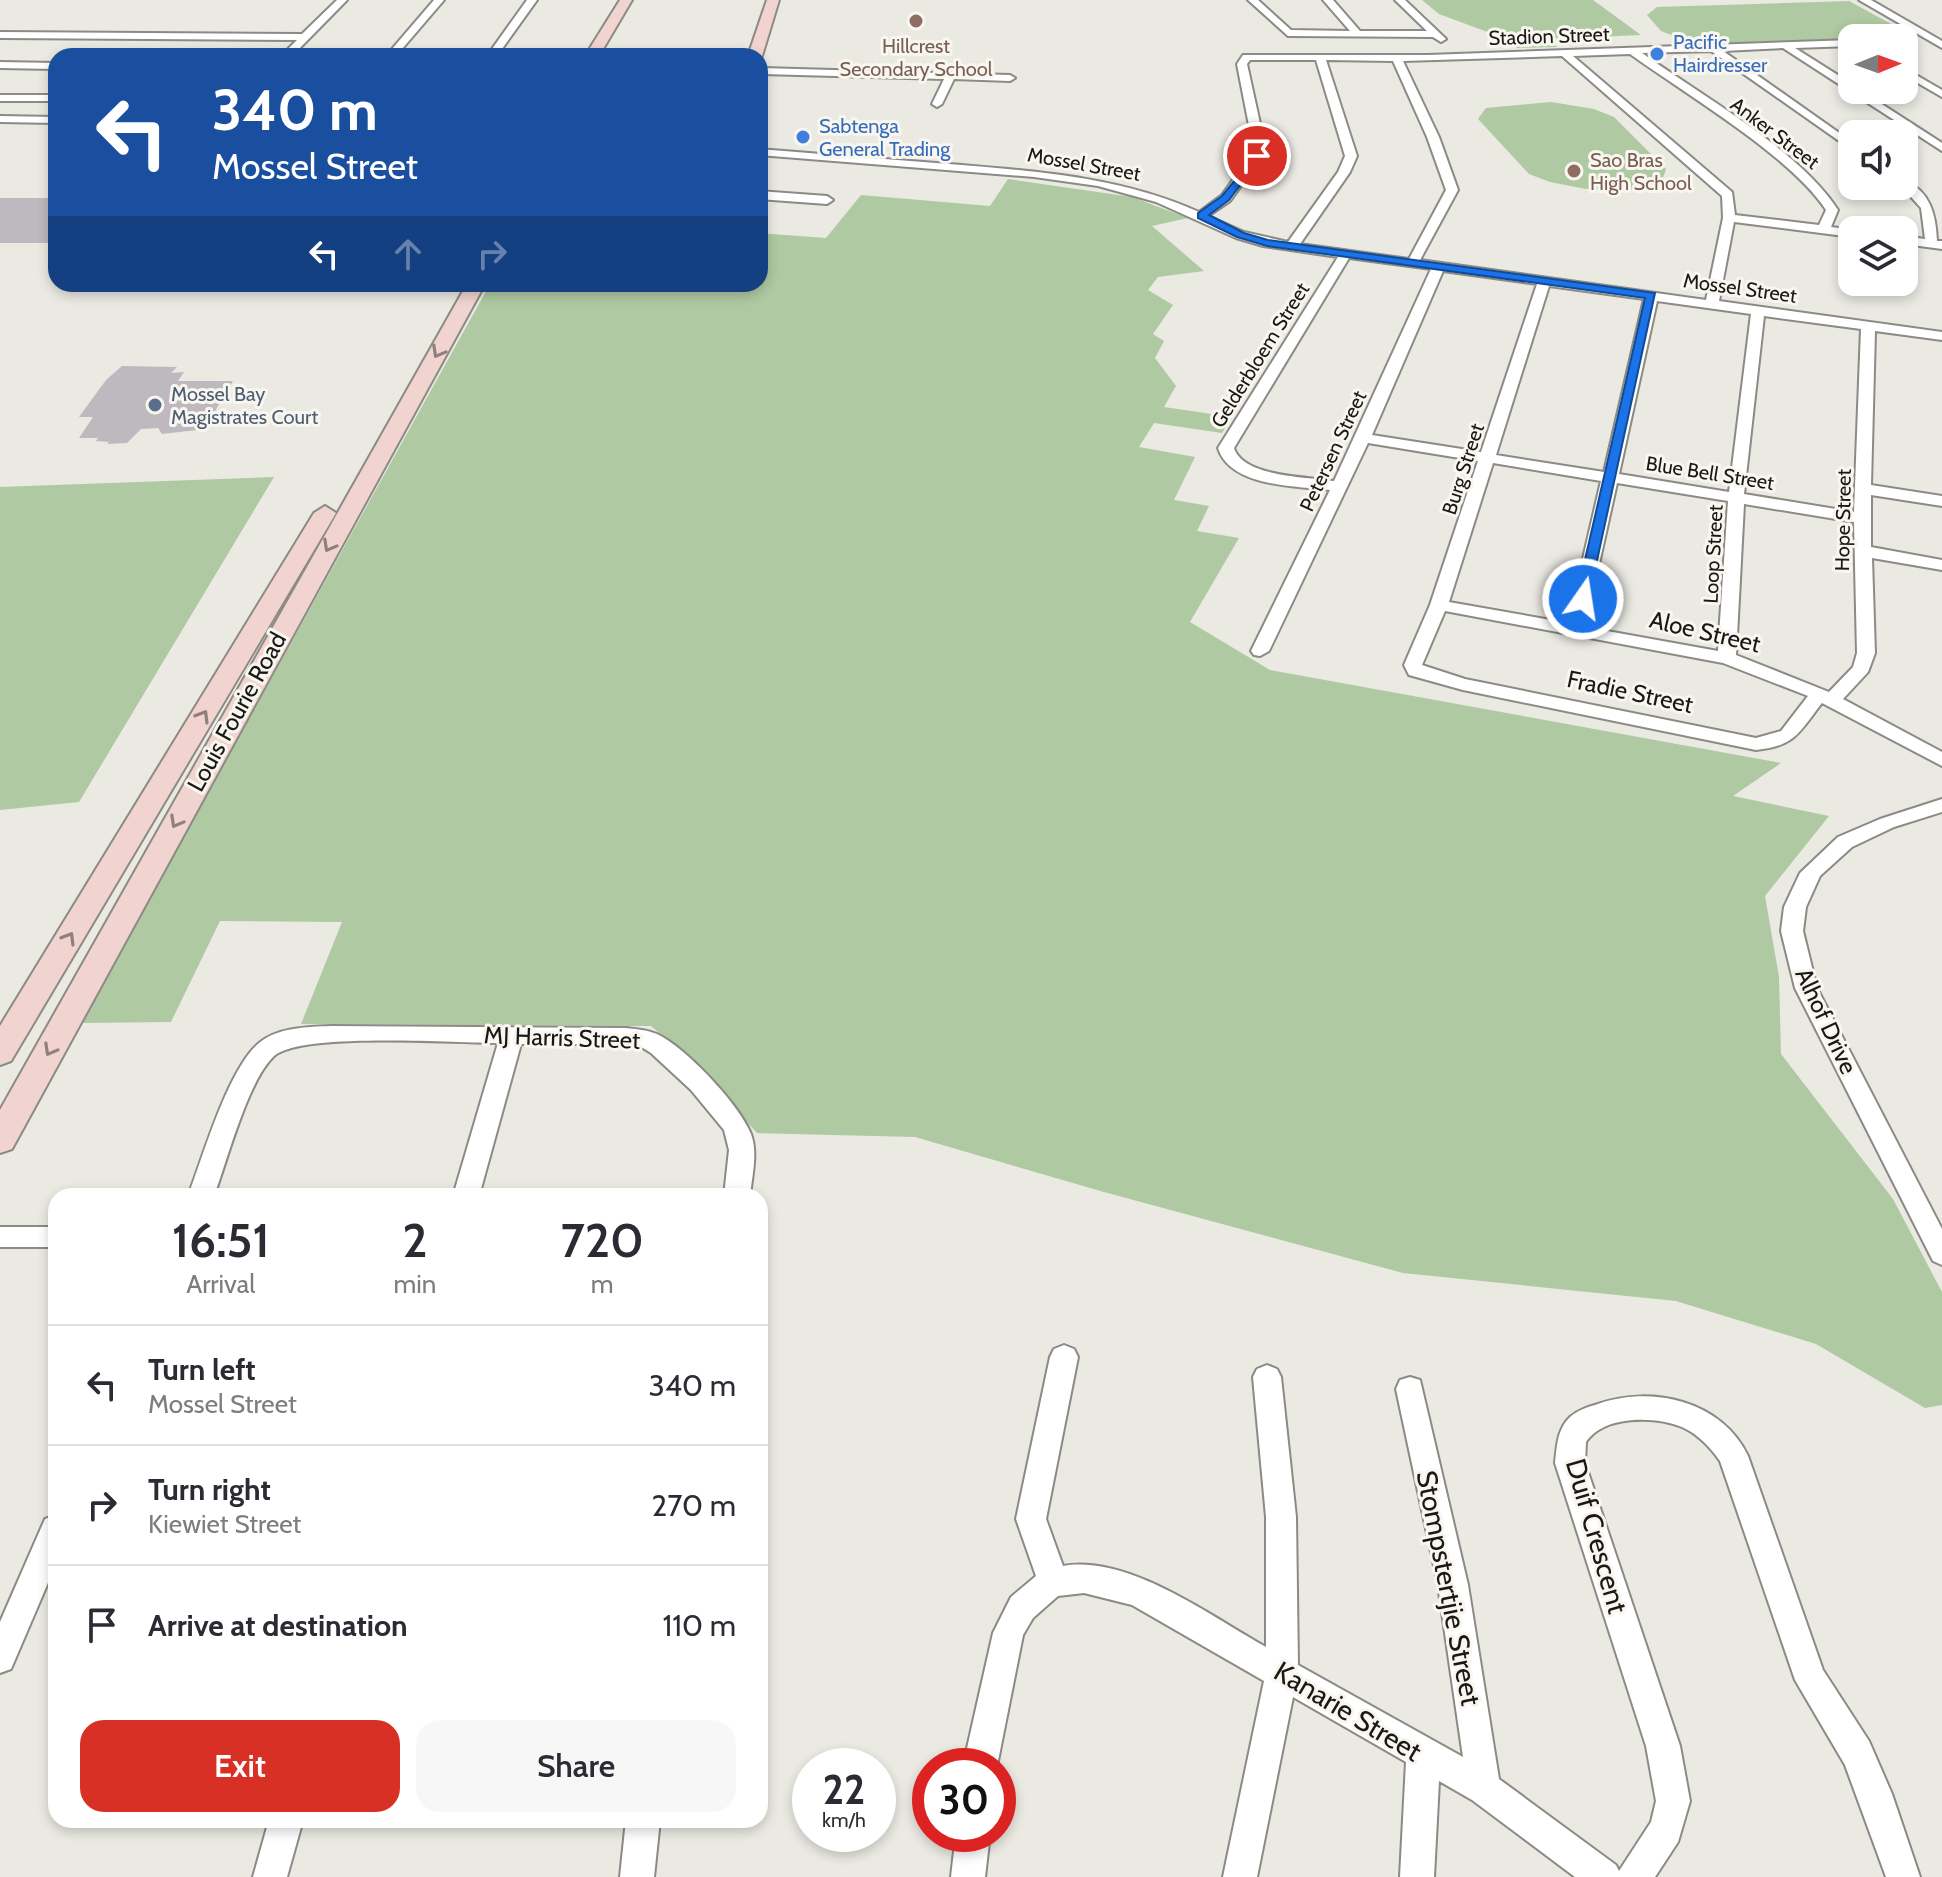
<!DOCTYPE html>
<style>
:root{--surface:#fff;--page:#f7f7f7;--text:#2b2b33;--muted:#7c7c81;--line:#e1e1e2;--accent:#d93025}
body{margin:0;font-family:Cabin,sans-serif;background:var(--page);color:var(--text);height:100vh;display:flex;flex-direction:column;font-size:30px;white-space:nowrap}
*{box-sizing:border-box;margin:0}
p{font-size:26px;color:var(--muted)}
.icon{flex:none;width:44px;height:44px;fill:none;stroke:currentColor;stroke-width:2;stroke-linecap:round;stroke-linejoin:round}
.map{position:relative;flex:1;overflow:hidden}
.sheet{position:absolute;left:48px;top:1188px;width:720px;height:640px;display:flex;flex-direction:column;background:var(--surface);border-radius:24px;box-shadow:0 4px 12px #0003}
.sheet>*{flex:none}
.banner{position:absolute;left:48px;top:48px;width:720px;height:244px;border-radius:24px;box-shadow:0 4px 12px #0003;background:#1a4fa0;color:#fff;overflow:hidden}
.needle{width:52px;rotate:89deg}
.buttons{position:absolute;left:1838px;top:24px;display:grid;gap:16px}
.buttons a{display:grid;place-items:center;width:80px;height:80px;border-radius:16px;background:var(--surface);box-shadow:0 4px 12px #0003;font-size:40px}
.speed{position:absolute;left:792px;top:1748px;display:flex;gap:16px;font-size:40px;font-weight:700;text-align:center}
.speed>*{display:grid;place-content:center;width:104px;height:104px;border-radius:50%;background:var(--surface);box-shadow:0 4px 12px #0003;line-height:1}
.speed small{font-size:20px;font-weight:400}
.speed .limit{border:12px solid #d22;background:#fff;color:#111}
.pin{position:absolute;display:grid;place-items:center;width:68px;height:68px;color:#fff;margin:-34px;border:4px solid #fff;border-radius:50%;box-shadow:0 2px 8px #0007}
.me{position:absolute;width:88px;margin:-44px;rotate:13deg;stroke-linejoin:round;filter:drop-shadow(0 0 6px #0008)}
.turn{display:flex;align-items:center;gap:28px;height:168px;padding:0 32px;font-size:36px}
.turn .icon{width:104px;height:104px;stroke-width:2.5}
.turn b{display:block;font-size:56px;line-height:68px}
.lanes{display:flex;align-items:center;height:76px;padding:0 32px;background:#0003;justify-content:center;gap:40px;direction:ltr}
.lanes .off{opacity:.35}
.eta{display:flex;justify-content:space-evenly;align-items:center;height:136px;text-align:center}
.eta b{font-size:48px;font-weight:600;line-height:56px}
.primary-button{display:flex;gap:16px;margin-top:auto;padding:16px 32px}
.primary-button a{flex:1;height:92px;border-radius:24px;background:var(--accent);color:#fff;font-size:32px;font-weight:600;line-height:92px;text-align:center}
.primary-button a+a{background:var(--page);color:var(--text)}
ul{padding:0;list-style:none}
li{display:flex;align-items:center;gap:24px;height:120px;padding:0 32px;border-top:2px solid var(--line)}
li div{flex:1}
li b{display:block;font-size:30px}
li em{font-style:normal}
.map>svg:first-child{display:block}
</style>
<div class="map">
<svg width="1942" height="1877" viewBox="0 0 1942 1877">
<rect width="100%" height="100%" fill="#eae9e2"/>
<g fill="#afc9a2">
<polygon points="1422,0 1593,0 1641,35 1521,40 1548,40 1557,47 1517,48 1509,40 1439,14"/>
<polygon points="1849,1 1913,36 1695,44 1661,31 1647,15 1657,7"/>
<polygon points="1551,102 1594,109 1614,117 1666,169 1662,181 1632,190 1586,189 1550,182 1529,174 1478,119 1486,108"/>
<polygon points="1008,179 1132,197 1188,218 1152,226 1204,271 1158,277 1148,290 1173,305 1153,334 1164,341 1155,358 1176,386 1164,407 1232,417 1222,433 1154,423 1139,447 1195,457 1174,500 1209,506 1197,531 1239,538 1190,622 1270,670 1781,763 1733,796 1829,816 1765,896 1779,977 1781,1054 1893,1199 1942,1292 1942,1405 1925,1408 1816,1344 1676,1301 1403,1273 1104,1192 915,1137 757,1133 679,1050 651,1026 301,1024 342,922 220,921 171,1022 80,1023 490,284 760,284 760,233 826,238 861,195 990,206"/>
<polygon points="274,477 79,802 0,810 0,487"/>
</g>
<g fill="#beb9be">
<rect x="0" y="198" width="56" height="45"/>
<polygon points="122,366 177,367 171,373 184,372 178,381 233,381 212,416 206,416 197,430 162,434 158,428 141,429 127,443 107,444 109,442 96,441 98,438 79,438 93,417 79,417 106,380"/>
</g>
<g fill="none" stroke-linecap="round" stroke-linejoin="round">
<defs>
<g id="street">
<polygon points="337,0 347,0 292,56 281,56 297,40 0,38 0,32 302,34"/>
<polygon points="434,0 444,0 396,56 386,56"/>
<polygon points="527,0 537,0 497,56 487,56"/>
<polygon points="1248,0 1258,0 1291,30 1350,31 1323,0 1333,0 1360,31 1427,31 1395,0 1405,0 1446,39 1441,42 1433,37 1288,36"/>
<polygon points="1859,0 1871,0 1942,41 1942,48"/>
<path d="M1852,40V46L1795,48L1852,84V90H1860L1942,143V151L1783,48L1723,51L1852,142V150L1711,51L1642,53C1702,96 1798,149 1838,210L1831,227L1855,230H1852V237L1734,222L1719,301L1942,332V340L1875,331L1871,485L1942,496V506L1871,495V547L1942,560V570L1872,558L1875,653L1868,672L1843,699L1942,752V766L1822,703C1799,732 1796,746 1756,750L1463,690L1409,675L1404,665L1430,605L1478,461L1368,443L1269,651L1260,656L1254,655L1251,651L1330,490C1296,486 1230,487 1218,448L1338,257L1263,246L1236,238L1156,202L1098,186L1034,177L760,155V149C823,154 886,159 949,164C1034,171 1119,176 1199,212L1222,195L1254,151L1237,64L1243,55H1428ZM1630,54C1684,93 1791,156 1826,210L1819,225L1735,215L1732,192L1573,56ZM1562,56L1722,196L1723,218L1706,300L1420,260L1458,190L1439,137L1403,61ZM1250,60H1316L1345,156L1338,172L1288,242L1244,232L1208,216L1230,201L1266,151L1247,64ZM1326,60L1393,61L1427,137L1446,190L1409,259L1300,244L1350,172L1357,156ZM1349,258L1431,269L1334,481C1308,477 1243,477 1234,448ZM1443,271L1537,284L1481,452L1372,435ZM1549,286L1644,299L1604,472L1496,455ZM1657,301L1751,314L1729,492L1619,474ZM1764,316L1861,329L1854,512L1744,494ZM1493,463L1601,481L1568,623L1449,602ZM1617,483L1728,501L1718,651L1585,627ZM1744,504L1854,522L1857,653L1853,667L1829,692L1736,655ZM1445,611L1723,663L1808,696L1781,731L1756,738L1465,679L1422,665Z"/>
<polygon points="0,62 56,63 56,69 0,68"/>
<polygon points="760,68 1010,75 1015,78 1010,81 954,79 942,104 937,107 932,104 944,79 760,74"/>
<polygon points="1904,68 1942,90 1942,97 1904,75"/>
<rect x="0" y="95" width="56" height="6"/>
<polygon points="0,116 56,117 56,123 0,122"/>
<path d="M1904,180C1930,191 1936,214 1937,241H1942V249L1904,244V236L1925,239L1921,208L1901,186H1904Z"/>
<polygon points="760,191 827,196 833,200 827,204 760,199"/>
<polygon points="1942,799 1942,812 1894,827 1852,847 1820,876 1806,907 1803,931 1817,988 1942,1229 1942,1265 1933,1261 1795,988 1781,931 1784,907 1800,873 1838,837 1880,819"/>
<path d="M331,1026L626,1028C636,1029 647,1030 657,1034C686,1048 739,1104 751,1134C758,1153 752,1176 750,1196H724L729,1150L724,1130L691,1090L651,1053L640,1046L626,1044H521L479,1196H453L498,1043C456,1043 301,1032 274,1056C248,1080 227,1161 214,1196H188C203,1157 228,1069 259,1043C278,1027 308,1027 331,1026Z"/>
<rect x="0" y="1227" width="56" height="20"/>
<path d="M1064,1345L1074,1349L1078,1357L1046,1519L1063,1566C1128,1554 1212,1617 1266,1647V1517L1253,1377L1257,1369L1267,1365L1277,1369L1281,1377L1296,1517L1298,1665L1463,1757L1438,1585L1396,1389L1400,1380L1410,1377L1420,1380L1468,1585L1499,1779L1616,1865L1619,1871L1651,1822L1656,1801L1646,1746L1555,1463C1557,1446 1557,1430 1570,1417C1578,1410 1588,1407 1598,1404C1652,1385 1722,1401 1748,1456L1823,1670L1869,1741L1892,1794L1920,1877H1886L1845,1765L1795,1680L1720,1461C1710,1447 1698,1434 1682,1427C1655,1416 1604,1415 1586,1442L1585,1463L1680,1746L1690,1801L1678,1842L1655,1877H1575L1472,1800L1439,1781L1434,1877H1400L1406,1762L1293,1697L1257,1877H1223L1264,1681L1132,1605L1084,1593L1058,1596L1033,1618L1023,1635L997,1766H963L993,1633L1011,1597L1036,1576L1016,1519L1050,1357L1054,1349Z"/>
<polygon points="56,1515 56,1564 11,1669 0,1673 0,1622 45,1519"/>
<polygon points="269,1820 303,1820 287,1877 253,1877"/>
<polygon points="626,1820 660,1820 654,1877 620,1877"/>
<polygon points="956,1834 990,1834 985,1877 951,1877"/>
</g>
<g id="secondary">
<polygon points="620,0 632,0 599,56 585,56"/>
<polygon points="767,0 779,0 762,56 760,59 760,56 748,56"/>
<polygon points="467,284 485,284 12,1149 0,1153 0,1110"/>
<polygon points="325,506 336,513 11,1061 0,1065 0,1026 314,513"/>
</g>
</defs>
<use href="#street" stroke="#8c8a84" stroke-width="4"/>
<use href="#secondary" stroke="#8c8a84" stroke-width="4"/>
<use href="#street" fill="#fff" fill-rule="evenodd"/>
<use href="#secondary" fill="#f1d4cf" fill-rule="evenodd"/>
</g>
<defs><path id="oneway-chevron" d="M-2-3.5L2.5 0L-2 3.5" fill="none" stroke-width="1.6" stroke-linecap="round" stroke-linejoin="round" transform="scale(2)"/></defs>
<g stroke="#907f7c">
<use href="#oneway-chevron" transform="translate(438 352) rotate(119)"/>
<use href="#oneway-chevron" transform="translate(329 546) rotate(119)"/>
<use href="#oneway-chevron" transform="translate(203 716) rotate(-59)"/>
<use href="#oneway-chevron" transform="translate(176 822) rotate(119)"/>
<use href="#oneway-chevron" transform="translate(69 938) rotate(-59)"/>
<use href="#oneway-chevron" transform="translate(50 1050) rotate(119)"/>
</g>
<polygon fill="#1a73e8" stroke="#114b97" stroke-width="2" points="1257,153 1262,156 1229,200 1209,215 1244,233 1268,240 1655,293 1588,602 1578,602 1576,599 1645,298 1267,246 1237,237 1198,218 1198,213 1222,196"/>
<g fill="#8d6e63" stroke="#f8f6ef" stroke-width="3">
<circle cx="916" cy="21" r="8"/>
<circle cx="1574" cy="171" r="8"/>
</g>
<g fill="#3f7fe0" stroke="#f8f6ef" stroke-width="3">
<circle cx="1657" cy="54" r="8"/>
<circle cx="803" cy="137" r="8"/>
</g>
<circle fill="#5c6f8a" stroke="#f8f6ef" stroke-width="3" cx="155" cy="405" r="8"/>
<g text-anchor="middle" stroke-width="6" stroke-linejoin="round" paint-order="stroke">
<g font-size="20" fill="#191816" stroke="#f8f6ef">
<text transform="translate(1549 36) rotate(-2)" y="7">Stadion Street</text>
<text transform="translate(1775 133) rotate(37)" y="7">Anker Street</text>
<text transform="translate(1084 164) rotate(10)" y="7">Mossel Street</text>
<text transform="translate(1740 288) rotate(8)" y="7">Mossel Street</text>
<text transform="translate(1260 355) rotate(-58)" y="7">Gelderbloem Street</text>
<text transform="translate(1333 451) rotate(-65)" y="7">Petersen Street</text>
<text transform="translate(1463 469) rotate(-72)" y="7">Burg Street</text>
<text transform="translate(1710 473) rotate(9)" y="7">Blue Bell Street</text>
<text transform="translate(1843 520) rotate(-89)" y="7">Hope Street</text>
<text transform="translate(1713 554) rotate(-87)" y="7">Loop Street</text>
</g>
<g font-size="20" fill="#366cbe" stroke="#f8f6ef" text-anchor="start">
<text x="1673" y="49">Pacific<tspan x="1673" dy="23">Hairdresser</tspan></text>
<text x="819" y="133">Sabtenga<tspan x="819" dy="23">General Trading</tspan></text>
</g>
<g font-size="20" fill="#785e54" stroke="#f8f6ef">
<text x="916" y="53">Hillcrest<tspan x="916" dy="23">Secondary School</tspan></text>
<text x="1590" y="167" text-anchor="start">Sao Bras<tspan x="1590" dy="23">High School</tspan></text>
</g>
<g font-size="20" fill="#4e5e75" stroke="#f8f6ef" text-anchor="start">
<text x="171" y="401">Mossel Bay<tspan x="171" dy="23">Magistrates Court</tspan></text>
</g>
<g font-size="24" fill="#191816" stroke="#f8f6ef">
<text transform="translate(1705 632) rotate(13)" y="8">Aloe Street</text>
<text transform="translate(1630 692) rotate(12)" y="8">Fradie Street</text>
<text transform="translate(237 712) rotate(-61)" y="8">Louis Fourie Road</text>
<text transform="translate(1826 1021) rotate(65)" y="8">Alhof Drive</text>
<text transform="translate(562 1038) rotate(2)" y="8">MJ Harris Street</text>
</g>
<g font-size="28" fill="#191816" stroke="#f8f6ef">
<text transform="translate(1597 1536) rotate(74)" y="10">Duif Crescent</text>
<text transform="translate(1449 1588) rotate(79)" y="10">Stompstertjie Street</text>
<text transform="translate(1348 1711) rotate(31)" y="10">Kanarie Street</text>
</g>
</g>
</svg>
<div class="buttons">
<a><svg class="needle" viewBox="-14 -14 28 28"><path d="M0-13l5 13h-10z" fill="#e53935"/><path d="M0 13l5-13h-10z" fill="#7c7c81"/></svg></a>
<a><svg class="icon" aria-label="sound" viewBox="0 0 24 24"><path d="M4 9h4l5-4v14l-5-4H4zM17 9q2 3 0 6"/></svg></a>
<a><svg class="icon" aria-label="layers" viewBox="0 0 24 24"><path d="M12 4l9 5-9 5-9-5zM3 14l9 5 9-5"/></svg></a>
</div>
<div class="speed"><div>22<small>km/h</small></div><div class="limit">30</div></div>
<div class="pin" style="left:1257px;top:156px;background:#d93025"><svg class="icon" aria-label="arrive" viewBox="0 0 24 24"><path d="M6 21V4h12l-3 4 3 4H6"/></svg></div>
<svg class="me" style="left:1583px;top:599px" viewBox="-20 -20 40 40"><circle r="17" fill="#1a73e8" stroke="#fff" stroke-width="3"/><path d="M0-11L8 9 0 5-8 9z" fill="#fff"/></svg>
<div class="banner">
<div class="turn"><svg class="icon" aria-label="left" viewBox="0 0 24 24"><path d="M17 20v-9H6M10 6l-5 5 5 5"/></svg><div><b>340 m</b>Mossel Street</div></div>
<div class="lanes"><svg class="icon" aria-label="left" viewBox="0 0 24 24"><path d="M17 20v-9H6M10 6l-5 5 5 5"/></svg><svg class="icon off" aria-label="ahead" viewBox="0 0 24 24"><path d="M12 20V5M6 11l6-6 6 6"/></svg><svg class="icon off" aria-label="right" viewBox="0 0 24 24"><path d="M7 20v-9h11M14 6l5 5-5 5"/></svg></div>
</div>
<section class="sheet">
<div class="eta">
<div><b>16:51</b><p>Arrival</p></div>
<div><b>2</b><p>min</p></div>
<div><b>720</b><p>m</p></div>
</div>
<ul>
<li><svg class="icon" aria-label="left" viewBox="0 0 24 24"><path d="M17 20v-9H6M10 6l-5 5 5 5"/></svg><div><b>Turn left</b><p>Mossel Street</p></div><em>340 m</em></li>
<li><svg class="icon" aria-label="right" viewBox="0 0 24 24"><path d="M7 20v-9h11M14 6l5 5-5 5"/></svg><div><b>Turn right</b><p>Kiewiet Street</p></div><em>270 m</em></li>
<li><svg class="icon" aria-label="arrive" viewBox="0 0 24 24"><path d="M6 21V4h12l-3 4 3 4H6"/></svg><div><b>Arrive at destination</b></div><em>110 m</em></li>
</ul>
<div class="primary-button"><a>Exit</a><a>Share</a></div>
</section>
</div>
